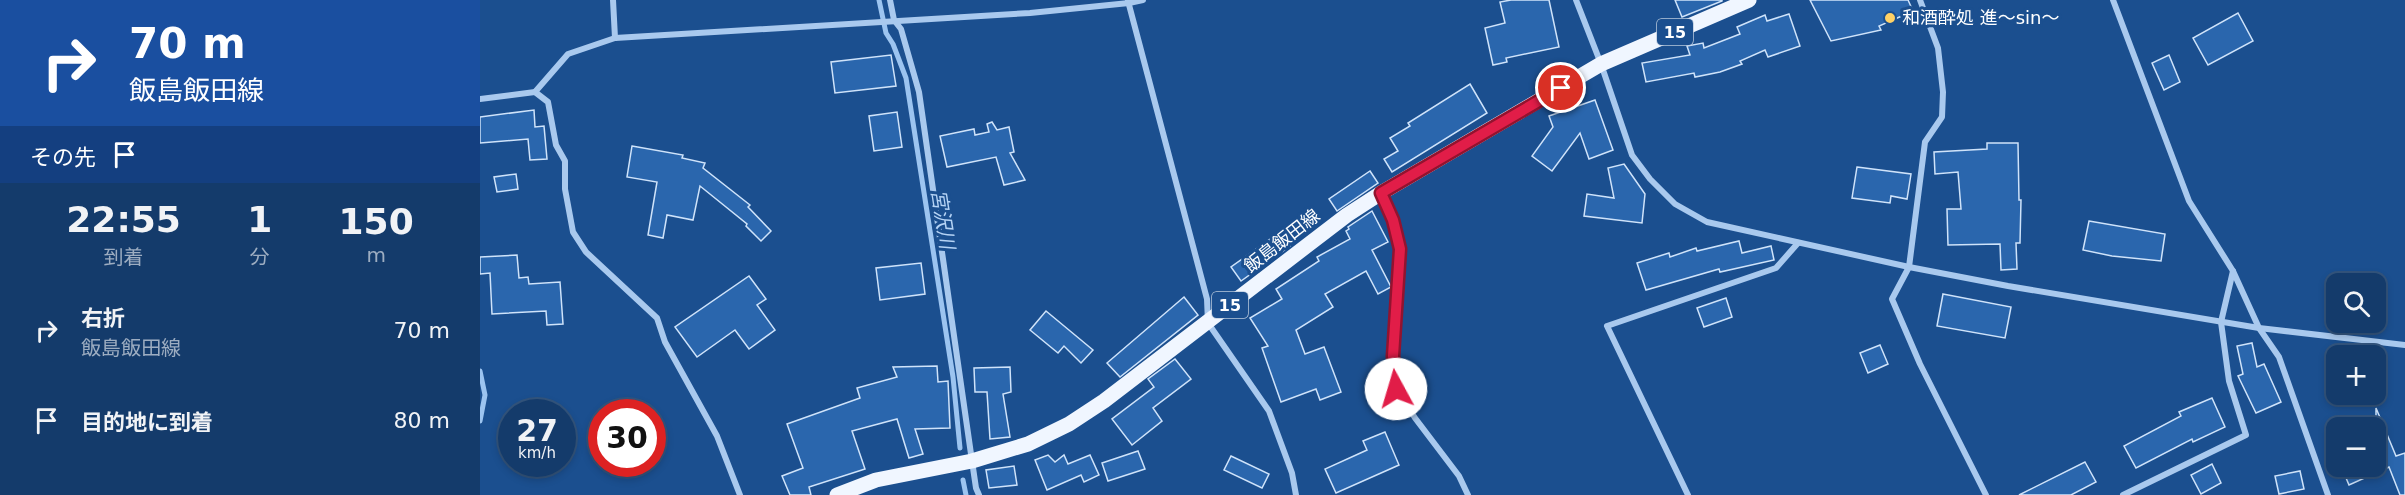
<!DOCTYPE html>
<html lang="ja">
<meta charset="utf-8">
<style>
:root{--surface:#143b6b;--page:#1d4271;--text:#f1f3f6;--muted:#9dadc1;--line:#33557e}
body{margin:0;font-family:"DejaVu Sans","Noto Sans JP",sans-serif;background:var(--page);color:var(--text);height:100vh;display:flex;flex-direction:column;font-size:22px;white-space:nowrap}
*{box-sizing:border-box;margin:0}
p{font-size:20px;color:var(--muted)}
.icon{flex:none;width:33px;height:33px;fill:none;stroke:currentColor;stroke-width:2;stroke-linecap:round;stroke-linejoin:round}
.map{position:relative;flex:1;overflow:hidden}
.side{display:flex;flex-direction:column;background:var(--surface);width:480px}
.side>*{flex:none}
.hud{background:#1a4fa0;color:#fff;overflow:hidden}
.controls{position:absolute;left:1846px;top:273px;display:grid;gap:12px}
.controls a{display:grid;place-items:center;width:60px;height:60px;border-radius:12px;background:var(--surface);box-shadow:0 3px 9px #0003,0 0 0 2px var(--line);font-size:30px}
.speed{position:absolute;left:18px;top:399px;display:flex;gap:12px;font-size:30px;font-weight:700;text-align:center}
.speed>*{display:grid;place-content:center;width:78px;height:78px;border-radius:50%;background:var(--surface);box-shadow:0 3px 9px #0003,0 0 0 2px var(--line);line-height:1}
.speed small{font-size:15px;font-weight:400}
.speed .limit{border:9px solid #d22;background:#fff;color:#111}
.pin{position:absolute;display:grid;place-items:center;width:51px;height:51px;color:#fff;margin:-26px;border:3px solid #fff;border-radius:50%;box-shadow:0 2px 6px #0007}
.me{position:absolute;width:66px;margin:-33px;rotate:354deg;stroke-linejoin:round;filter:drop-shadow(0 0 4px #0008)}
.turn{display:flex;align-items:center;gap:21px;height:126px;padding:0 30px;font-size:27px}
.turn .icon{width:78px;height:78px;stroke-width:2.5}
.turn b{display:block;font-size:42px;line-height:51px}
.then{display:flex;align-items:center;height:57px;padding:0 30px;background:#0003;gap:12px;font-size:22px}
.eta{display:flex;justify-content:space-evenly;align-items:center;height:102px;text-align:center}
.eta b{font-size:36px;font-weight:600;line-height:42px}
ul{padding:0;list-style:none}
li{display:flex;align-items:center;gap:18px;height:90px;padding:0 30px}
li div{flex:1}
li b{display:block;font-size:22px}
li em{font-style:normal}
main{display:flex;flex:1;min-height:0}
.map>svg:first-child{display:block}
</style>
<main>
<section class="side">
<div class="hud">
<div class="turn"><svg class="icon" aria-label="right" viewBox="0 0 24 24"><path d="M7 20v-9h11M14 6l5 5-5 5"/></svg><div><b>70 m</b>飯島飯田線</div></div>
<div class="then">その先<svg class="icon" aria-label="arrive" viewBox="0 0 24 24"><path d="M6 21V4h12l-3 4 3 4H6"/></svg></div>
</div>
<div class="eta">
<div><b>22:55</b><p>到着</p></div>
<div><b>1</b><p>分</p></div>
<div><b>150</b><p>m</p></div>
</div>
<ul>
<li><svg class="icon" aria-label="right" viewBox="0 0 24 24"><path d="M7 20v-9h11M14 6l5 5-5 5"/></svg><div><b>右折</b><p>飯島飯田線</p></div><em>70 m</em></li>
<li><svg class="icon" aria-label="arrive" viewBox="0 0 24 24"><path d="M6 21V4h12l-3 4 3 4H6"/></svg><div><b>目的地に到着</b></div><em>80 m</em></li>
</ul>
</section>
<div class="map">
<svg width="1925" height="495" viewBox="0 0 1925 495">
<rect width="100%" height="100%" fill="#1b4f8f"/>
<g fill="none" stroke-linecap="round" stroke-linejoin="round">
<g stroke="#9cc4f0" stroke-width="5">
<polyline points="399,0 406,33 413,44 426,78 473,377 480,448"/>
<polyline points="0,371 5,395 0,421"/>
<polyline points="483,480 486,495"/>
</g>
</g>
<g fill="#2a66ad" stroke="#cfe3fa" stroke-width="1.5">
<polygon points="1031,0 1069,0 1079,47 1026,58 1027,62 1013,65 1005,28 1025,23 1020,2"/>
<polygon points="1195,0 1242,0 1242,1 1202,17"/>
<polygon points="1330,0 1428,0 1433,11 1399,26 1401,30 1351,41"/>
<polygon points="1758,13 1773,41 1728,65 1713,38"/>
<polygon points="1309,14 1320,46 1288,57 1285,50 1260,61 1262,64 1240,72 1215,77 1214,73 1166,82 1162,63 1210,55 1207,46 1223,43 1224,48 1260,34 1257,27 1285,15 1287,21"/>
<polygon points="411,55 416,86 355,93 351,62"/>
<polygon points="1689,55 1700,82 1684,90 1672,63"/>
<polygon points="990,84 1007,113 912,172 904,159 918,151 910,138 930,126 928,123"/>
<polygon points="1115,100 1133,150 1109,159 1100,133 1072,171 1052,156 1073,127 1069,116"/>
<polygon points="54,110 55,127 64,126 67,159 50,160 48,139 0,143 0,117"/>
<polygon points="417,112 422,147 394,151 389,116"/>
<polygon points="512,122 517,130 529,127 534,152 530,153 545,180 524,185 516,157 467,167 460,136 494,129 495,135 509,132 507,124"/>
<polygon points="1507,143 1538,143 1539,200 1541,200 1540,243 1536,243 1537,269 1521,270 1520,244 1468,245 1467,209 1481,209 1478,172 1455,174 1454,152 1507,149"/>
<polygon points="152,146 203,155 202,158 225,163 223,168 270,205 268,207 291,231 281,241 266,226 267,224 220,186 213,220 187,215 183,238 168,235 177,182 147,177"/>
<polygon points="1144,164 1165,194 1162,223 1104,216 1107,194 1134,198 1128,168"/>
<polygon points="1377,167 1431,174 1427,199 1411,196 1410,203 1372,198"/>
<polygon points="890,171 898,183 857,211 849,199"/>
<polygon points="36,174 38,189 17,192 14,177"/>
<polygon points="892,211 908,242 892,250 911,287 898,294 886,271 845,294 853,307 816,330 825,354 844,347 861,392 840,400 836,389 801,402 782,348 788,346 770,318 802,299 796,289 839,261 837,257 870,239 866,231 869,229 868,227"/>
<polygon points="1609,221 1685,234 1681,261 1632,256 1603,250"/>
<polygon points="800,232 810,246 761,281 751,267"/>
<polygon points="1259,241 1262,253 1291,246 1294,260 1240,272 1239,269 1166,290 1157,263 1189,253 1190,257 1216,248 1217,251"/>
<polygon points="37,255 39,278 48,277 49,284 80,282 83,324 67,325 66,311 12,314 10,273 0,274 0,257"/>
<polygon points="441,263 445,294 400,300 396,268"/>
<polygon points="269,276 286,299 277,305 295,330 269,349 255,330 217,357 195,327"/>
<polygon points="1463,294 1531,307 1525,338 1457,326"/>
<polygon points="704,297 718,315 640,377 627,363"/>
<polygon points="1246,298 1252,317 1224,327 1217,308"/>
<polygon points="566,311 613,350 601,363 584,346 578,353 550,330"/>
<polygon points="1772,343 1777,367 1784,364 1801,402 1776,413 1758,376 1763,374 1757,346"/>
<polygon points="1400,345 1408,364 1388,373 1380,353"/>
<polygon points="695,359 711,379 673,408 682,421 652,445 632,419 674,387 668,379"/>
<polygon points="457,366 458,382 468,381 470,428 435,429 443,454 429,458 417,419 372,431 385,469 329,487 331,495 310,495 302,476 323,468 307,424 380,398 377,388 417,377 413,367"/>
<polygon points="530,367 531,392 523,394 530,437 510,439 507,392 495,392 494,368"/>
<polygon points="1732,398 1745,427 1713,442 1712,439 1656,468 1644,446 1701,416 1699,412"/>
<polygon points="1896,408 1916,456 1925,453 1925,495 1920,495 1909,467 1869,485 1861,466 1896,466"/>
<polygon points="905,432 919,465 856,493 845,469 887,450 883,441"/>
<polygon points="658,451 665,469 628,481 622,463"/>
<polygon points="568,455 575,462 584,455 588,464 610,455 619,475 604,482 601,475 567,490 555,460"/>
<polygon points="751,456 789,474 782,488 744,470"/>
<polygon points="1605,462 1616,482 1591,495 1539,495"/>
<polygon points="1732,464 1741,483 1721,494 1711,475"/>
<polygon points="534,466 537,485 509,488 506,470"/>
<polygon points="1820,471 1824,489 1799,494 1795,476"/>
</g>
<g fill="none" stroke-linecap="round" stroke-linejoin="round">
<g stroke="#a9c9ee" stroke-width="6">
<polyline points="133,0 135,38"/>
<polyline points="410,0 414,20 421,29 439,92 492,461 496,488 499,495"/>
<polyline points="1096,0 1121,64 1152,155 1170,179 1195,204 1227,222 1429,267 1528,286 1779,328 1925,345"/>
<polyline points="1440,0 1458,48 1463,92 1462,117 1445,142 1429,267 1412,299 1440,364 1506,495"/>
<polyline points="1633,0 1709,201 1753,271 1779,328 1799,357 1848,495"/>
<polyline points="648,1 727,299 728,323 789,411 812,473 816,495"/>
<polyline points="55,92 68,102 76,145 85,161 85,189 93,232 106,252 177,318 185,342 237,436 260,495"/>
<polyline points="0,99 55,92 88,54 135,38 550,13 649,3 663,0"/>
<polyline points="901,195 913,220 920,249 913,356 917,389 935,418 979,476 988,495"/>
<polyline points="1208,495 1127,326 1296,268 1318,243"/>
<polyline points="1643,495 1766,435 1749,381 1741,322 1753,271"/>
</g>
<polyline stroke="#f0f6ff" stroke-width="15" points="357,495 396,480 492,461 548,444 589,424 624,401 867,215 901,193 1121,64 1269,0"/>
</g>
<g fill="none" stroke-linecap="round" stroke-linejoin="round">
<defs>
<polyline id="route" points="916,389 913,356 920,249 913,220 901,193 1081,88"/>
</defs>
<use href="#route" stroke="#92132f" stroke-width="15"/>
<use href="#route" stroke="#e11d48" stroke-width="10"/>
</g>
<circle fill="#ffd166" stroke="#1b4f8f" stroke-width="2" cx="1410" cy="18" r="6"/>
<g text-anchor="middle" stroke-width="6" stroke-linejoin="round" paint-order="stroke">
<g fill="#1b4f8f" stroke="#bbcadd" stroke-width="1.5">
<rect x="1177" y="19" width="36" height="26" rx="4.5"/>
<rect x="732" y="292" width="36" height="26" rx="4.5"/>
</g>
<g font-size="16" font-weight="bold" fill="#fff">
<text x="1195" y="38">15</text>
<text x="750" y="311">15</text>
</g>
<g font-size="18" fill="#fff" stroke="#1b4f8f" text-anchor="start">
<text x="1422" y="24">和酒酔処 進〜sin〜</text>
</g>
<g font-size="18" fill="#fff" stroke="#1b4f8f">
<text transform="translate(802 241) rotate(-38)" y="6">飯島飯田線</text>
</g>
<g font-size="20" font-style="italic" fill="#b5d3f5" stroke="#1b4f8f">
<text transform="translate(463 219) rotate(81)" y="7">宮沢川</text>
</g>
</g>
</svg>
<div class="controls">
<a><svg class="icon" aria-label="search" viewBox="0 0 24 24"><circle cx="10" cy="10" r="6"/><path d="M15 15l6 6"/></svg></a>
<a>+</a>
<a>−</a>
</div>
<div class="speed"><div>27<small>km/h</small></div><div class="limit">30</div></div>
<div class="pin" style="left:1081px;top:88px;background:#d93025"><svg class="icon" aria-label="arrive" viewBox="0 0 24 24"><path d="M6 21V4h12l-3 4 3 4H6"/></svg></div>
<svg class="me" style="left:916px;top:389px" viewBox="-20 -20 40 40"><circle r="19" fill="#fff"/><path d="M0-13L10 11 0 6-10 11z" fill="#e11d48"/></svg>
</div>
</main>
